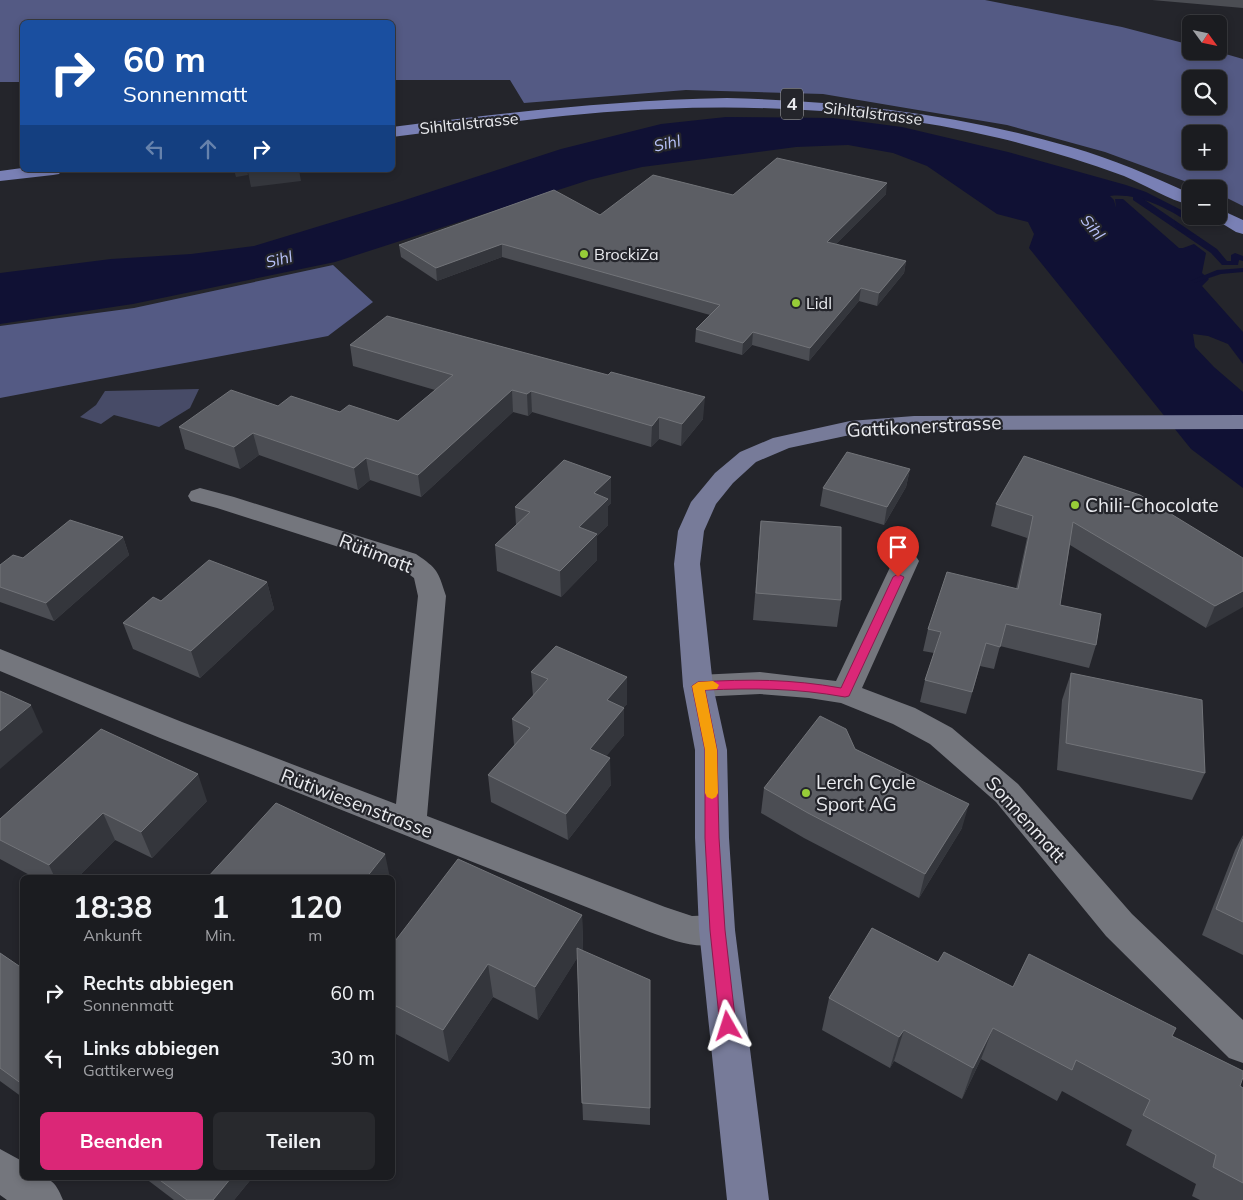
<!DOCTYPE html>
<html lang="de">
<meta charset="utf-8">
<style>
:root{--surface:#1b1c20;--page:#28292d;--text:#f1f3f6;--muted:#a0a1a5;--line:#393a3e;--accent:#db2777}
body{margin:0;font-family:Mulish,sans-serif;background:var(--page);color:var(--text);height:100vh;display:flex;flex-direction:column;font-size:19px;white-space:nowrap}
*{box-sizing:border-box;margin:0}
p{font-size:16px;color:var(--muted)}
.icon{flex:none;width:28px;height:28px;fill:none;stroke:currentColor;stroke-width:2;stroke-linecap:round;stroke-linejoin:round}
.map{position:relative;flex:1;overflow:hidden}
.sheet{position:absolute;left:20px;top:875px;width:375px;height:305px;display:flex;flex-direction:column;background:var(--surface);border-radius:8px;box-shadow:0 2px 8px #0003,0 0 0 1px var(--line)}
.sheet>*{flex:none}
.top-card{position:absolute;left:20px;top:20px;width:375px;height:152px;border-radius:8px;box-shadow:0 2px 8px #0003,0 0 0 1px var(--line);background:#1a4fa0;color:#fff;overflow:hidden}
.needle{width:32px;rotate:123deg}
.tools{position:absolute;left:1182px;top:15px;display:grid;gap:10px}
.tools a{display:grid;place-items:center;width:45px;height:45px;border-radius:8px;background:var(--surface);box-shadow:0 2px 8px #0003,0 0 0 1px var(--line);font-size:25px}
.pin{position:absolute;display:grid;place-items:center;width:42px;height:42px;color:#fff;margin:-51px -21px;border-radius:50% 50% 50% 0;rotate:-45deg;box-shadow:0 0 5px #0007}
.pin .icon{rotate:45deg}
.me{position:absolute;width:55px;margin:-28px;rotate:354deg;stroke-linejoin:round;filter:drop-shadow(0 0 4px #0008)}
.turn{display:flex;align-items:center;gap:18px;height:105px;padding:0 20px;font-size:22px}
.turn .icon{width:65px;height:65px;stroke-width:2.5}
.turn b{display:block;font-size:35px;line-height:42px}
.lanes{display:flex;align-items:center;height:48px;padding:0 20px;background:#0003;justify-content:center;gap:25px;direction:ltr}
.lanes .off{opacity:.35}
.eta{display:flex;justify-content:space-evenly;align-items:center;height:85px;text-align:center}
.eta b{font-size:30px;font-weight:700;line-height:35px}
.primary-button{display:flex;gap:10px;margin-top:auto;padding:10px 20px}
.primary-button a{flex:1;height:58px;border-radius:8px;background:var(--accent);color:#fff;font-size:20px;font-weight:700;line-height:58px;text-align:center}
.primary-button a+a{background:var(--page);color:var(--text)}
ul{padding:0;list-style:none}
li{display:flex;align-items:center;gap:15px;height:65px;padding:0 20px}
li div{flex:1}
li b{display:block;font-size:19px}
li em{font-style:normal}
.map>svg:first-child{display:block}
</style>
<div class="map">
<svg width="1243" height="1200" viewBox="0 0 1243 1200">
<rect width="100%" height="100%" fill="#24252b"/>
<polygon fill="#474b67" points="199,389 190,408 159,427 114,415 101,424 80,417 96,405 105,391"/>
<g fill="#545a84" fill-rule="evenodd">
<path d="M0,0H985L1122,27L1191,45V51H1215L1243,59V206L1219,194V189H1206L1105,152L1007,125L823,94L686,90L524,103L510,80H393L392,22H22V82H0ZM1191,79H1219V106H1191ZM1191,134H1219V161H1191Z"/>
<polygon points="333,265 373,302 328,336 0,398 0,326 134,308"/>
</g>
<path fill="#101134" d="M726,117L833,118L902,127L1008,152L1126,185L1146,192L1199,219L1187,221C1164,207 1138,193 1110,196L1114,200L1116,208L1115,199H1123L1179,248H1183L1194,244L1206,253L1202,273L1209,279L1202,286L1243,332V364L1228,344L1208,336L1193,334L1195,347L1214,367L1243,392V488L1191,449L1029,248L1034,234L1028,222L997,214L927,166L893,153L848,145L796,147L642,167L589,180L335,262L133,304L0,324V273L111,259L191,254L254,246L402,201L561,149L661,124Z"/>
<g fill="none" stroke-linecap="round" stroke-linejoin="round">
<g fill="#101134" fill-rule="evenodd">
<polygon points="1133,196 1139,196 1217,249 1227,261 1231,261 1231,255 1235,253 1243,256 1243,261 1239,260 1238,265 1222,265 1211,253 1133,200"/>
<polygon points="1243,268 1243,272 1221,274 1194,283 1190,281 1217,270"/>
</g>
<g fill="#74767d" fill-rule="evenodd">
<path d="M200,488L234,497L416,554C438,569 438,571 446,596L427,816L665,907L692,916L717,915L730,919L735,930L730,941C698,952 676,941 647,931L160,738L0,671V649L182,722L396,804L418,596L414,578L398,566L217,508L191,501L188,496L191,491Z"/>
<polygon points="906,552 915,555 919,561 862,688 915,708 952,728 1018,784 1132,914 1243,1020 1243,1063 1229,1058 1106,936 996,802 930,744 893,724 841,703 809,698 760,694 698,697 688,694 683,686 688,678 698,675 760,672 836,681 893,561 897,555"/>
<path d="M0,1149L22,1161V1178C48,1178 53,1175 63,1200H7L0,1195Z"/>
</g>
<polygon fill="#777b99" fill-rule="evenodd" points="1243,415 1243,429 914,430 850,435 789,448 756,462 733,483 716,504 704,531 700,564 713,686 727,750 729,838 735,930 769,1200 727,1200 699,930 695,838 695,750 683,686 674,564 678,531 691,502 715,473 740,452 773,438 850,421 914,416"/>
<g fill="#7980b5" fill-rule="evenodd">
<path d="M727,98C844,101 958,114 1071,147C1113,159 1152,176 1191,194V205C1168,200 1146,185 1124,176C1083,161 1041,148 999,138C888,112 774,104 661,109C571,112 482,126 392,137V127C504,113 615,100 727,98Z"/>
<polygon points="22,168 22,170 62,170 59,174 53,175 0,181 0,171"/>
<polygon points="1219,209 1243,220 1243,234 1236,232 1213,218 1211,216 1219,216"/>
</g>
</g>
<g fill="#4b4d53">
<polygon points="1152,0 1243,0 1243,8"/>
<polygon points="886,194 836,244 906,261 904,273 877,306 859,301 809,361 752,345 742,355 695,342 696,329 710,315 502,257 437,281 401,257 399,245 733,195"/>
<polygon points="350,345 703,419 681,446 659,439 651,447 532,412 528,416 513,412 421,497 370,480 358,490 259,455 240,469 185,449 179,427 278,406 340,412 398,421 435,390 353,366"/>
<polygon points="910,469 906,487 884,525 820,506 823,488"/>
<polygon points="611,477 611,503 608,506 608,525 597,536 597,560 561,597 497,571 495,545 516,525 515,507"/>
<polygon points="996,504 1243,558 1206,628 1070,545 1060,605 1096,645 1089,668 1000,646 994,669 980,666 966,714 920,702 925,680 934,653 923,651 928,629 1016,589 1027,538 991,526"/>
<polygon points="761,521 841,600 837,627 753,620"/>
<polygon points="123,537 129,555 54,621 0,602 0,565 23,558"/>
<polygon points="267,582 274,609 200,678 133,649 123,623 161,601"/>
<polygon points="531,672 627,677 627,704 623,708 624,735 606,756 611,785 568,840 491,802 488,775 514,745 512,719 533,696"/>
<polygon points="1071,673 1205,773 1192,800 1057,770 1062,700"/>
<polygon points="855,749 962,828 919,898 804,838 761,813 764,788"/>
<polygon points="207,801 152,858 115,840 77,878 35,878 0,859 0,819"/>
<polygon points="1243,835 1243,955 1202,935 1235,850"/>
<polygon points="582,915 583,949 582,950 650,1108 650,1125 583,1120 577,958 538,1020 493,997 449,1062 392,1032 392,945"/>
<polygon points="0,953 22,968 22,1097 0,1081"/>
<polygon points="938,962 1013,987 1172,1036 1243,1088 1243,1200 1200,1200 1192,1196 1196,1184 1126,1145 1132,1130 1062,1091 1057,1101 981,1059 962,1099 894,1061 890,1068 822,1030 829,998"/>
<polygon points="145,1178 252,1178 234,1200 174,1200"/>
</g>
<g fill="#34363c">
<polygon points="234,170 247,170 248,175 236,177"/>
<polygon points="266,170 299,170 301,181 251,187 248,172"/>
<polygon points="887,183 886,194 826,254 827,242"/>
<polygon points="502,244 502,257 437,281 436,268"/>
<polygon points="906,261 904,273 877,306 879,293"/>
<polygon points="861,288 859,301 809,361 810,348"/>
<polygon points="753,332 752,345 742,355 743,343"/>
<polygon points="512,390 513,412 421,497 418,475"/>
<polygon points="531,391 532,412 528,416 527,394"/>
<polygon points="705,397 703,419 681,446 682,424"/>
<polygon points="659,417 659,439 651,447 652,426"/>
<polygon points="253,433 259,455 240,469 234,447"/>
<polygon points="366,458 370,480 358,490 354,468"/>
<polygon points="910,469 906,487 884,525 887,507"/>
<polygon points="611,477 611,503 608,506 608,525 597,536 597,560 561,597 560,571 594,493"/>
<polygon points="123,537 129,555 54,621 46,603"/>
<polygon points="267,582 274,609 200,678 191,651"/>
<polygon points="1243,591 1243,607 1206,628 1215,606"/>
<polygon points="627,677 627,704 607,727 607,700"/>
<polygon points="31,705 43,732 0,769 0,731"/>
<polygon points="624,708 624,735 590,776 590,749"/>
<polygon points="610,758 611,785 568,840 566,814"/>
<polygon points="198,774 207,801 152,858 141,832"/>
<polygon points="969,804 962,828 919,898 925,874"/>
<polygon points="103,813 115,840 77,878 55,878 49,865"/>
<polygon points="385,854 390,878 366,878"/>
<polygon points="582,915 583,949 538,1020 535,987"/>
<polygon points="488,964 493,997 449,1062 443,1030"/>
<polygon points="993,1028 981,1059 962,1099 973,1068"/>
<polygon points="904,1030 894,1061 890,1068 899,1037"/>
<polygon points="231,1178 252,1178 234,1200 213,1200"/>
</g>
<g fill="#5c5e64" stroke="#727479">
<polygon points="777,158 887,183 827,242 906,261 879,293 861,288 810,348 753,332 743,343 696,329 720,305 502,244 436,268 399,245 554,190 600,215 653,175 733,195"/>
<polygon points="247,170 266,170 248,172"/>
<polygon points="387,316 608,375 611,372 705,397 682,424 659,417 652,426 531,391 527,394 512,390 418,475 366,458 354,468 253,433 234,447 179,427 231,390 278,406 291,396 340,412 349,405 398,421 453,375 350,345"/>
<polygon points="847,452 910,469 887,507 823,488"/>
<polygon points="1024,456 1140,495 1243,558 1243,591 1215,606 1073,522 1060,605 1101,614 1096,645 1006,624 1000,647 986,643 972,692 925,680 941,632 928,629 947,572 1018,589 1033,516 996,504"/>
<polygon points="564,460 611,477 594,493 608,499 579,527 597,534 560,571 495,545 530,512 515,507"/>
<polygon points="70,520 123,537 46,603 0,587 0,565 13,555 23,558"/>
<polygon points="761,521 841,527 841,600 756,593"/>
<polygon points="209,560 267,582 191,651 123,623 153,597 161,601"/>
<polygon points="556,646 627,677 607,700 624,708 590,749 610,758 566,814 488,775 530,728 512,719 548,679 531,672"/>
<polygon points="1071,673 1202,700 1205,773 1066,743"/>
<polygon points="0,691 31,705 0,731"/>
<polygon points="820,716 846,729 855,749 969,804 925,874 808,813 764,788"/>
<polygon points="101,729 198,774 141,832 103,813 49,865 0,840 0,819"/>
<polygon points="276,803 385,854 366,878 207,878"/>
<polygon points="1243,839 1243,922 1216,909"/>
<polygon points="458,859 582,915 535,987 488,964 443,1030 392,1004 392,945"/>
<polygon points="872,928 938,962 944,952 1013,987 1029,954 1176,1028 1172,1036 1243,1071 1243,1077 1240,1086 1243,1088 1243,1183 1213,1167 1216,1155 1143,1115 1150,1100 1076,1060 1072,1070 993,1028 973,1068 904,1030 899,1037 829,998"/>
<polygon points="577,948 650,980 650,1108 582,1103"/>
<polygon points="0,953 22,968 22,1084 0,1068"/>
<polygon points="157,1178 231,1178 213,1200 187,1200"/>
</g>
<path fill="#db2777" stroke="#8e194d" d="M898,574L904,577L849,696L845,697C795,688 755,688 705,690L717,750L719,838L725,930L736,1026L734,1031L728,1033L723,1031L720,1026L710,930L705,838V750L692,686L698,682C748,679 791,679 841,688L893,577Z"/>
<polygon fill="#f59e0b" points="713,681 719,685 717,689 705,690 717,750 718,793 716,797 712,799 707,797 705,793 705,750 692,686 698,682"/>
<g fill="#97cc38" stroke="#24252b" stroke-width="2">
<circle cx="584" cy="254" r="5"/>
<circle cx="796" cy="303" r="5"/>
<circle cx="1075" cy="505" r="5"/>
<circle cx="806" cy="793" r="5"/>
</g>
<g text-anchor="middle" stroke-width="4.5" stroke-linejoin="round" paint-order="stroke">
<g font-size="16" fill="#eaebef" stroke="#24252b">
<text transform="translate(873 113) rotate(7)" y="6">Sihltalstrasse</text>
<text transform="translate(469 123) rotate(-6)" y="6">Sihltalstrasse</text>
</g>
<g font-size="16" font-style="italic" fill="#b7c0f7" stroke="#24252b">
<text transform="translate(667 143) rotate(-12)" y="6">Sihl</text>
<text transform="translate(1093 227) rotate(51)" y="6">Sihl</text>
<text transform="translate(279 259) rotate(-14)" y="6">Sihl</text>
</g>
<g font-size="16" fill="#eaebef" stroke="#24252b" text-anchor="start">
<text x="594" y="260">BrockiZa</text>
<text x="806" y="309">Lidl</text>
</g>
<rect fill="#24252b" stroke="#afb0b4" stroke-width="1" x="781" y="88.5" width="22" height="31" rx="4"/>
<g font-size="18" font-weight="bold" fill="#eaebef">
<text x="792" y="110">4</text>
</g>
<g font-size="19" fill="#eaebef" stroke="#24252b">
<text transform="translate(924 426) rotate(-3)" y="7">Gattikonerstrasse</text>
<text transform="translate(376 553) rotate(21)" y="7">Rütimatt</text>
<text transform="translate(357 803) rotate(21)" y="7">Rütiwiesenstrasse</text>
<text transform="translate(1026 819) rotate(48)" y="7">Sonnenmatt</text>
</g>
<g font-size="19" fill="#eaebef" stroke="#24252b" text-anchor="start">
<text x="1085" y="512">Chili-Chocolate</text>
<text x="816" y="789">Lerch Cycle<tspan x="816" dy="22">Sport AG</tspan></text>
</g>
</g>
</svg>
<div class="tools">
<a><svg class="needle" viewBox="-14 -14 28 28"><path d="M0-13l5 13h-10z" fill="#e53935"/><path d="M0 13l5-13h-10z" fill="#a0a1a5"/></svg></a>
<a><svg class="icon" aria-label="search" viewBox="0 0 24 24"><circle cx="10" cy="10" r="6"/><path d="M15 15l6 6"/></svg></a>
<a>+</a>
<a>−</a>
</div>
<div class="pin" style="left:898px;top:577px;background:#d93025"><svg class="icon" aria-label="arrive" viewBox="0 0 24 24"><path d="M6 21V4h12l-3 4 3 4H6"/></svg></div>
<svg class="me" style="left:728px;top:1026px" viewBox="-20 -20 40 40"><path d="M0-17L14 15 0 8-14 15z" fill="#db2777" stroke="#fff" stroke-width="4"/></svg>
<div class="top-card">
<div class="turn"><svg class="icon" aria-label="right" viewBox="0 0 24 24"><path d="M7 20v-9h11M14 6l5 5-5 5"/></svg><div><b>60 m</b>Sonnenmatt</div></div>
<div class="lanes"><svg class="icon off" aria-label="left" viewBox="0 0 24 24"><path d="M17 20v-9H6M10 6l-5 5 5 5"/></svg><svg class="icon off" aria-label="ahead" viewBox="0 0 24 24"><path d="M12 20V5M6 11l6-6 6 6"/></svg><svg class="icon" aria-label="right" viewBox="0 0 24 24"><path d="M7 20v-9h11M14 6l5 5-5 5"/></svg></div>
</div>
<section class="sheet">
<div class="eta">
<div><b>18:38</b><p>Ankunft</p></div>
<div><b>1</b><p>Min.</p></div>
<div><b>120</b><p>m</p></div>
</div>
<ul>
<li><svg class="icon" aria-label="right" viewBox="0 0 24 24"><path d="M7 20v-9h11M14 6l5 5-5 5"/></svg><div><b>Rechts abbiegen</b><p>Sonnenmatt</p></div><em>60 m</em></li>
<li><svg class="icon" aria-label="left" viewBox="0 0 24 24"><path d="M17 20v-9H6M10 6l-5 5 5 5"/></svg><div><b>Links abbiegen</b><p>Gattikerweg</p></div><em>30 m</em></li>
</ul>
<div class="primary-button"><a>Beenden</a><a>Teilen</a></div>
</section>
</div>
